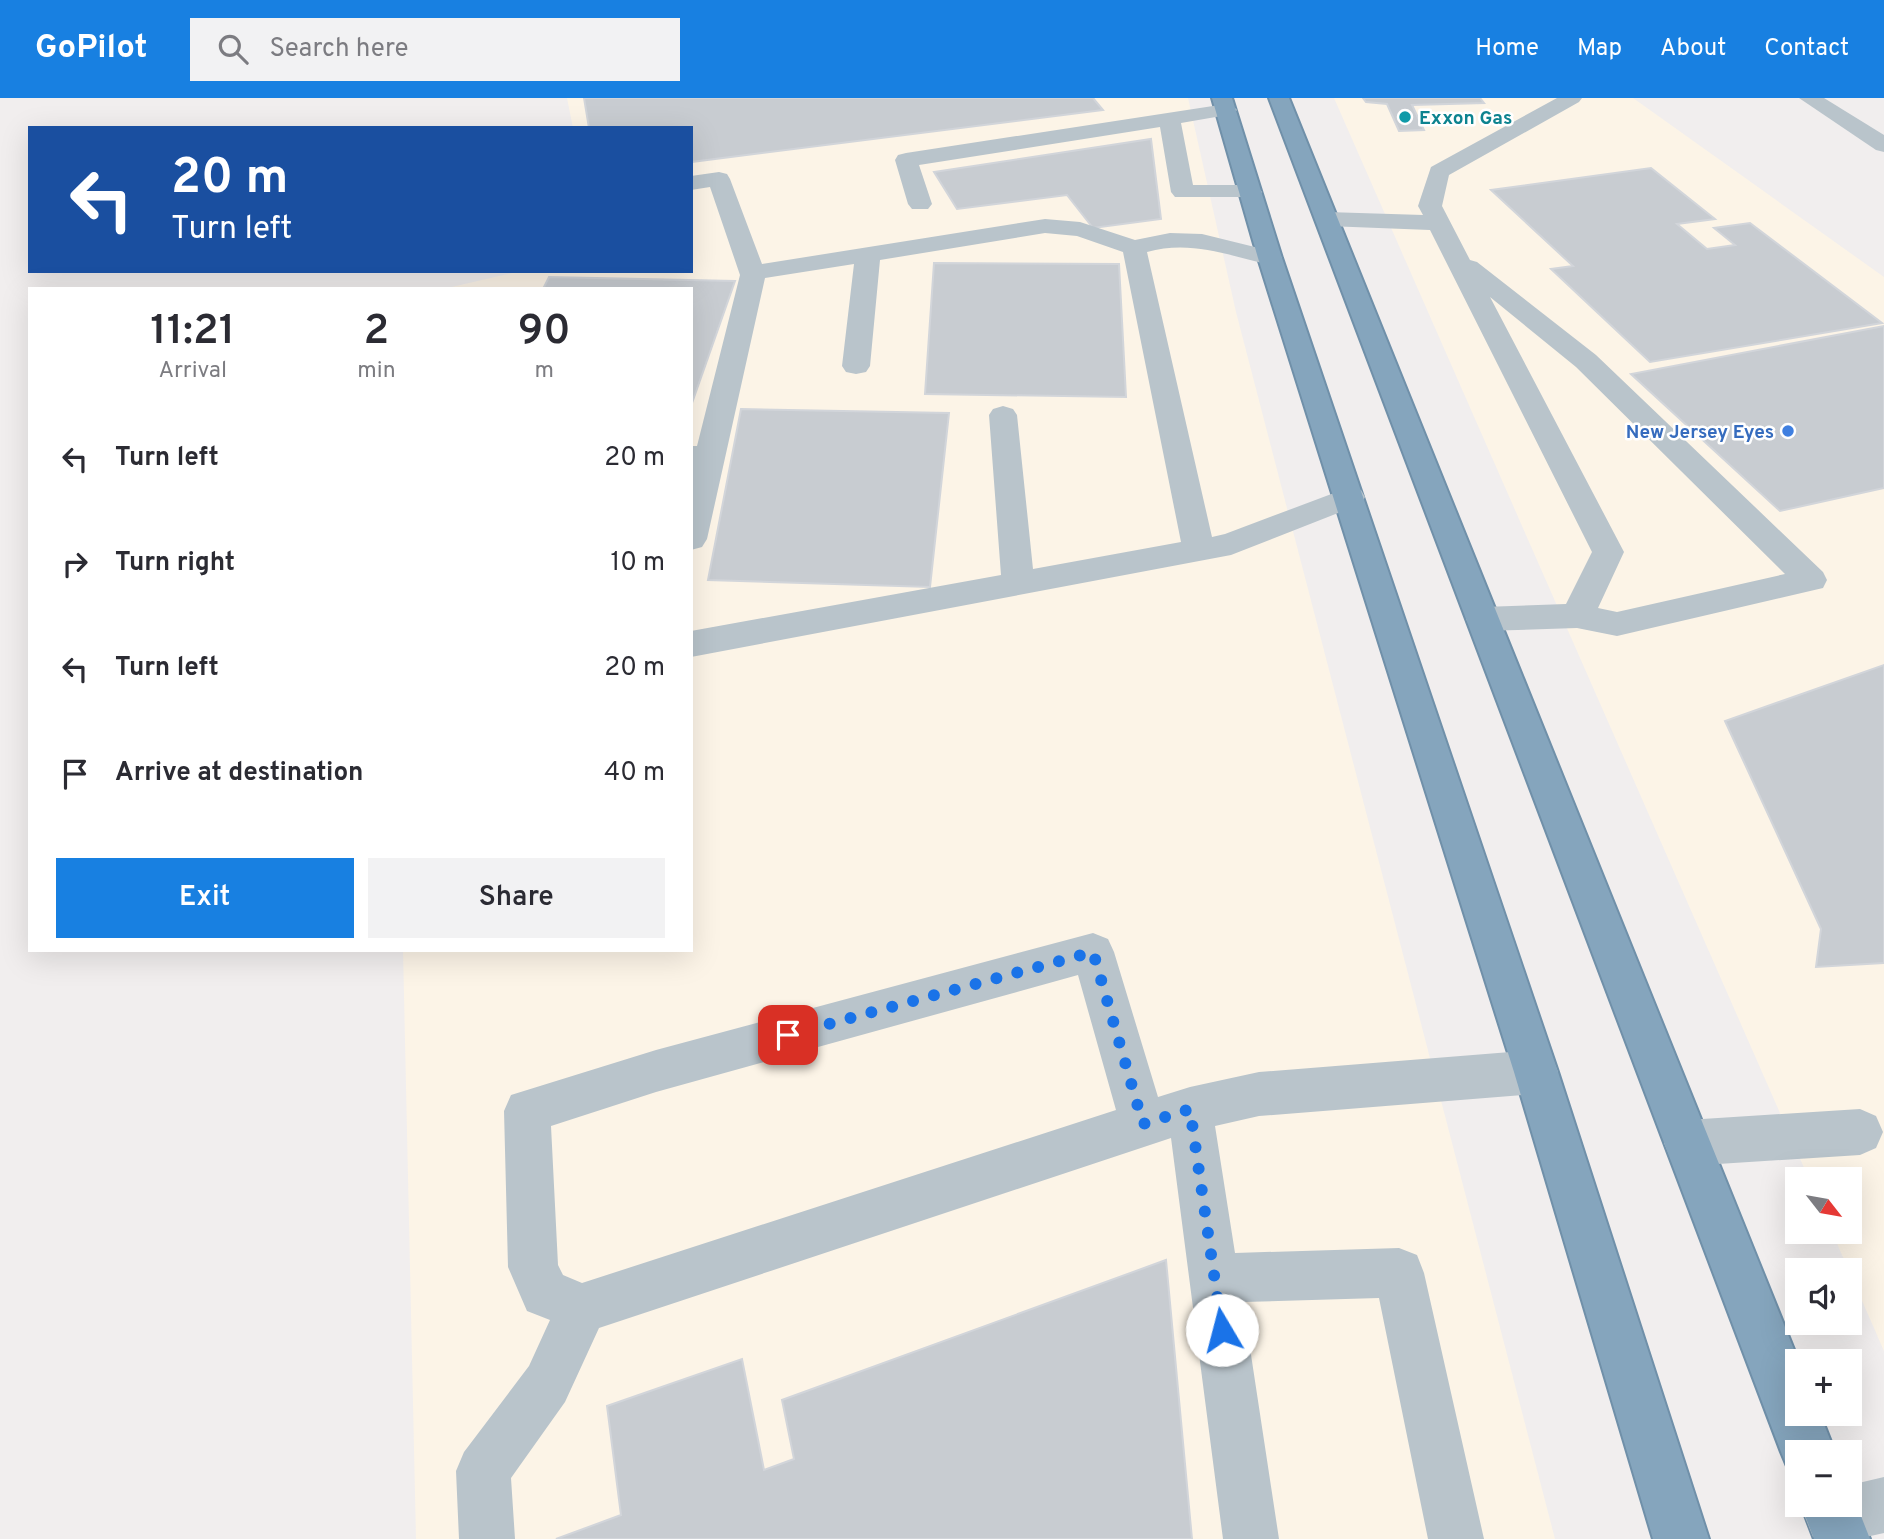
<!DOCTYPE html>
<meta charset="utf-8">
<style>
:root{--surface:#fff;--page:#f2f2f3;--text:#2b2b33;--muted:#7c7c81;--accent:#1880e1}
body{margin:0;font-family:Overpass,sans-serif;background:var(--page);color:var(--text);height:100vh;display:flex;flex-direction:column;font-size:26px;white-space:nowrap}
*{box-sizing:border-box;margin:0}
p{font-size:23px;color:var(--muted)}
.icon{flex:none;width:38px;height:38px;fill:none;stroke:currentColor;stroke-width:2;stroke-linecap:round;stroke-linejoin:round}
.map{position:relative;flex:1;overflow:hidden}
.sheet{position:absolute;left:28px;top:189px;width:665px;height:665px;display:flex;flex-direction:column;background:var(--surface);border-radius:0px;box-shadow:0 7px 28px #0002}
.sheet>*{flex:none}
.banner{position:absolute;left:28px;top:28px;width:665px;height:147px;border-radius:0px;box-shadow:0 7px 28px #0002;background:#1a4fa0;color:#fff;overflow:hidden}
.needle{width:46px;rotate:121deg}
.fabs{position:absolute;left:1785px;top:1069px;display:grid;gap:14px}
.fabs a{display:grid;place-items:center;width:77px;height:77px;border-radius:0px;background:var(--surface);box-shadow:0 7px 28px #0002;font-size:35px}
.pin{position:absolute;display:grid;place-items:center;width:60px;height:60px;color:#fff;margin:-30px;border-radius:14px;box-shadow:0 4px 10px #0006}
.me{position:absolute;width:77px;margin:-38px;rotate:352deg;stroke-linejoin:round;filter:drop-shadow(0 0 5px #0008)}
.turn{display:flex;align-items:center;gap:24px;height:147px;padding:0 28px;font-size:32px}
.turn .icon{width:91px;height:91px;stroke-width:2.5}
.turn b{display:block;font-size:49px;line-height:60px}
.eta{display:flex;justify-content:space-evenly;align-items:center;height:119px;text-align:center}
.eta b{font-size:42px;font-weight:600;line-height:49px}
.action{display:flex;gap:14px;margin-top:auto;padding:14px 28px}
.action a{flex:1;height:80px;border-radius:0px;background:var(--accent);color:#fff;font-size:28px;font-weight:600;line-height:80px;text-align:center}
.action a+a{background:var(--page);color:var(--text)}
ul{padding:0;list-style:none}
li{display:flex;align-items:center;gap:21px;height:105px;padding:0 28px}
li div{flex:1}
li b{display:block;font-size:26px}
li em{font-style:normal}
header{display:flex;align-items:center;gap:42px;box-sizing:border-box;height:98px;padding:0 35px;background:var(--accent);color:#fff}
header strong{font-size:33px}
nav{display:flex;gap:38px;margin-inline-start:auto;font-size:24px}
.search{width:490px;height:63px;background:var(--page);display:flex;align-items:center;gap:18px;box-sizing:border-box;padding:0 24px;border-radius:0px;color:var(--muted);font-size:26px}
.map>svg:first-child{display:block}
</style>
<header>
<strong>GoPilot</strong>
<div class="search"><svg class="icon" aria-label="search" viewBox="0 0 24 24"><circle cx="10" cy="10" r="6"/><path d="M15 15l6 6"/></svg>Search here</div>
<nav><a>Home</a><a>Map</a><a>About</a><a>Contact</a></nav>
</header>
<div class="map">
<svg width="1884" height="1441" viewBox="0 0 1884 1441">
<rect width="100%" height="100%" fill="#f1eeee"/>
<g fill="#fcf4e7">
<polygon points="567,0 1188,0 1236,214 1555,1441 416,1441 403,852 691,852 691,191 443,191 521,173 691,173 691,30 573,30"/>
<polygon points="1334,0 1633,0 1884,179 1884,1253 1832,1134 1850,1134 1850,1082 1809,1081"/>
</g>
<g fill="#c8ccd1" stroke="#d2d5da" stroke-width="2">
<polygon points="584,0 1093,0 1103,12 691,64 691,30 589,30"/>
<polygon points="1363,0 1480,0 1484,5 1412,7 1424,32 1399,33 1387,6 1366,4"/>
<polygon points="1151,41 1161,121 1093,130 1067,97 957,111 934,74"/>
<polygon points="1651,70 1715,121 1677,126 1707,151 1735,147 1714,130 1750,125 1882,225 1650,264 1551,171 1573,168 1491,92"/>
<polygon points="934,165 1119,166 1126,299 925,296"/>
<polygon points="549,179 735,183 691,308 691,191 543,191"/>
<polygon points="1884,228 1884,390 1780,413 1631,276"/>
<polygon points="741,311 949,315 930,489 708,482"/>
<polygon points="1884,567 1884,865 1816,869 1821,831 1725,623"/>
<polygon points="1166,1162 1192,1441 556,1441 621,1417 607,1308 742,1261 764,1372 794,1361 782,1302"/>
</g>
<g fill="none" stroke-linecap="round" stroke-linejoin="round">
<defs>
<g id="highway">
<polygon points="1212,0 1232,0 1282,160 1558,974 1709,1441 1653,1441 1514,974 1258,160"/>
<polygon points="1269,0 1289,0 1799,1264 1797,1316 1820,1316 1835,1354 1797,1354 1797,1377 1789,1373 1781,1354"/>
<polygon points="1850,1390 1870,1441 1814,1441 1801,1407 1850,1407"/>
</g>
</defs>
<use href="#highway" stroke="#7090a9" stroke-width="4"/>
<g fill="#b9c4cb" fill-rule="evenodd">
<path d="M1557,0H1582L1579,4L1449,77L1442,108L1470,162L1477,164L1596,257L1823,474L1827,482L1823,490L1617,538L1577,530L1483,533L1471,530L1466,521L1471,512L1483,509L1566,506L1592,454L1430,132L1327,128L1319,126L1315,121L1319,116L1327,114L1423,117L1418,108L1431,69ZM1490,199L1576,269L1785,476L1617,514L1598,510L1624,454Z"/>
<polygon points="1799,0 1824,0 1884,37 1884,54 1876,52"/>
<polygon points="1226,6 1233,8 1237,12 1233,16 1181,25 1193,87 1250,87 1258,89 1262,94 1258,99 1175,99 1171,94 1160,29 919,67 932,106 928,111 912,111 908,106 895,62 898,57 906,55"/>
<path d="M719,74L727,76L730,81L762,166L1045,121L1080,124L1135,142L1170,135L1202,136L1279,155L1282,160L1279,165L1270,167C1228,157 1190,142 1147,154L1212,439L1225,436L1350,389L1361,392L1365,399L1361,406L1231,457L691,559V533L1001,477L989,317L993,311L1003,308L1013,311L1017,317L1033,471L1181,444L1123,154L1077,138L1045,135L880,162L870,268L866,274L856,276L846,274L842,268L854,166L765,180L707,441L702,449L691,452V348H697L740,177L710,89L691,92V78Z"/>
<path d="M1093,835L1108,841L1114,854L1158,999L1190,989L1259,974L1536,952L1552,959L1558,974L1552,989L1536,996L1259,1018L1215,1028L1235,1155L1399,1150L1417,1157L1424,1175L1484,1441H1428L1379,1200L1243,1204L1279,1441H1223L1171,1040L599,1230L565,1304L511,1380L515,1441H459L456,1373L464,1354L529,1268L550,1222L527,1213L508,1169L504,1013L511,997L656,952ZM1078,877L1116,1012L582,1185L563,1177L558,1167L551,1028L656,994Z"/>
<polygon points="1860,1011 1876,1018 1883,1034 1876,1050 1860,1057 1687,1068 1671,1061 1664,1045 1671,1029 1687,1022"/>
<polygon points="1884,1379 1884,1435 1857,1441 1813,1439 1805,1419 1810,1407 1850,1407 1850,1387"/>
</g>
<use href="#highway" fill="#85a5bd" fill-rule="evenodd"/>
</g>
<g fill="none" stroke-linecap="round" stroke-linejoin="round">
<polyline stroke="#1a73e8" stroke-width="12" stroke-dasharray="0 21.6" points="788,937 1093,854 1143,1026 1190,1011 1222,1232"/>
</g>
<circle fill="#0f9aa8" stroke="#fff" stroke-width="2.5" cx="1405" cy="19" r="7"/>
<circle fill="#3f7fe0" stroke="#fff" stroke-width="2.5" cx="1788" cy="333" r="7"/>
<g text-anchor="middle" stroke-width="5" stroke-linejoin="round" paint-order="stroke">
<g font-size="19" font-weight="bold" fill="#0d838f" stroke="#fff" text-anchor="start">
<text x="1419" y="26">Exxon Gas</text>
</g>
<g font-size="19" font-weight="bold" fill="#366cbe" stroke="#fff" text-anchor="end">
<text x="1774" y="340">New Jersey Eyes</text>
</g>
</g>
</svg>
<div class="fabs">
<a><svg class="needle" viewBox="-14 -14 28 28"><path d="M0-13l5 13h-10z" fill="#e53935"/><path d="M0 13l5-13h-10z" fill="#7c7c81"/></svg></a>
<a><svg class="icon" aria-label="sound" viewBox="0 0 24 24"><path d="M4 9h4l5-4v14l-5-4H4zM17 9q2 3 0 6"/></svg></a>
<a>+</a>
<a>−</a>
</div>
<div class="pin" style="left:788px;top:937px;background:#d93025"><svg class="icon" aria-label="arrive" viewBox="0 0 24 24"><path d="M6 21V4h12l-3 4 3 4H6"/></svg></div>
<svg class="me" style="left:1222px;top:1232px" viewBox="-20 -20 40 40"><circle r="19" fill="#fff"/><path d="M0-13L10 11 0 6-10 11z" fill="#1a73e8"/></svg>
<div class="banner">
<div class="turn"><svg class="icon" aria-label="left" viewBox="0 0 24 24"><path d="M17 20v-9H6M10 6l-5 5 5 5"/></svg><div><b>20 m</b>Turn left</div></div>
</div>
<section class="sheet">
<div class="eta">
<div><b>11:21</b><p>Arrival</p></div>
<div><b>2</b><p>min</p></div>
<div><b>90</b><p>m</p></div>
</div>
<ul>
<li><svg class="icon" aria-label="left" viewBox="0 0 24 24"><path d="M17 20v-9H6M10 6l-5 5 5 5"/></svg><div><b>Turn left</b></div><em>20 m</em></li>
<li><svg class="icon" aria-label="right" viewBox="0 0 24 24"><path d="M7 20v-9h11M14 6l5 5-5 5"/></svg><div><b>Turn right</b></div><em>10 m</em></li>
<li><svg class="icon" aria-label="left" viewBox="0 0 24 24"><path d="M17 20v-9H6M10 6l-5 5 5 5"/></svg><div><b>Turn left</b></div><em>20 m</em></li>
<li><svg class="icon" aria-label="arrive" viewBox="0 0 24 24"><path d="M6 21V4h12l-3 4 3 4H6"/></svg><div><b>Arrive at destination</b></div><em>40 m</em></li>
</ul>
<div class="action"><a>Exit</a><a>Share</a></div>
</section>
</div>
